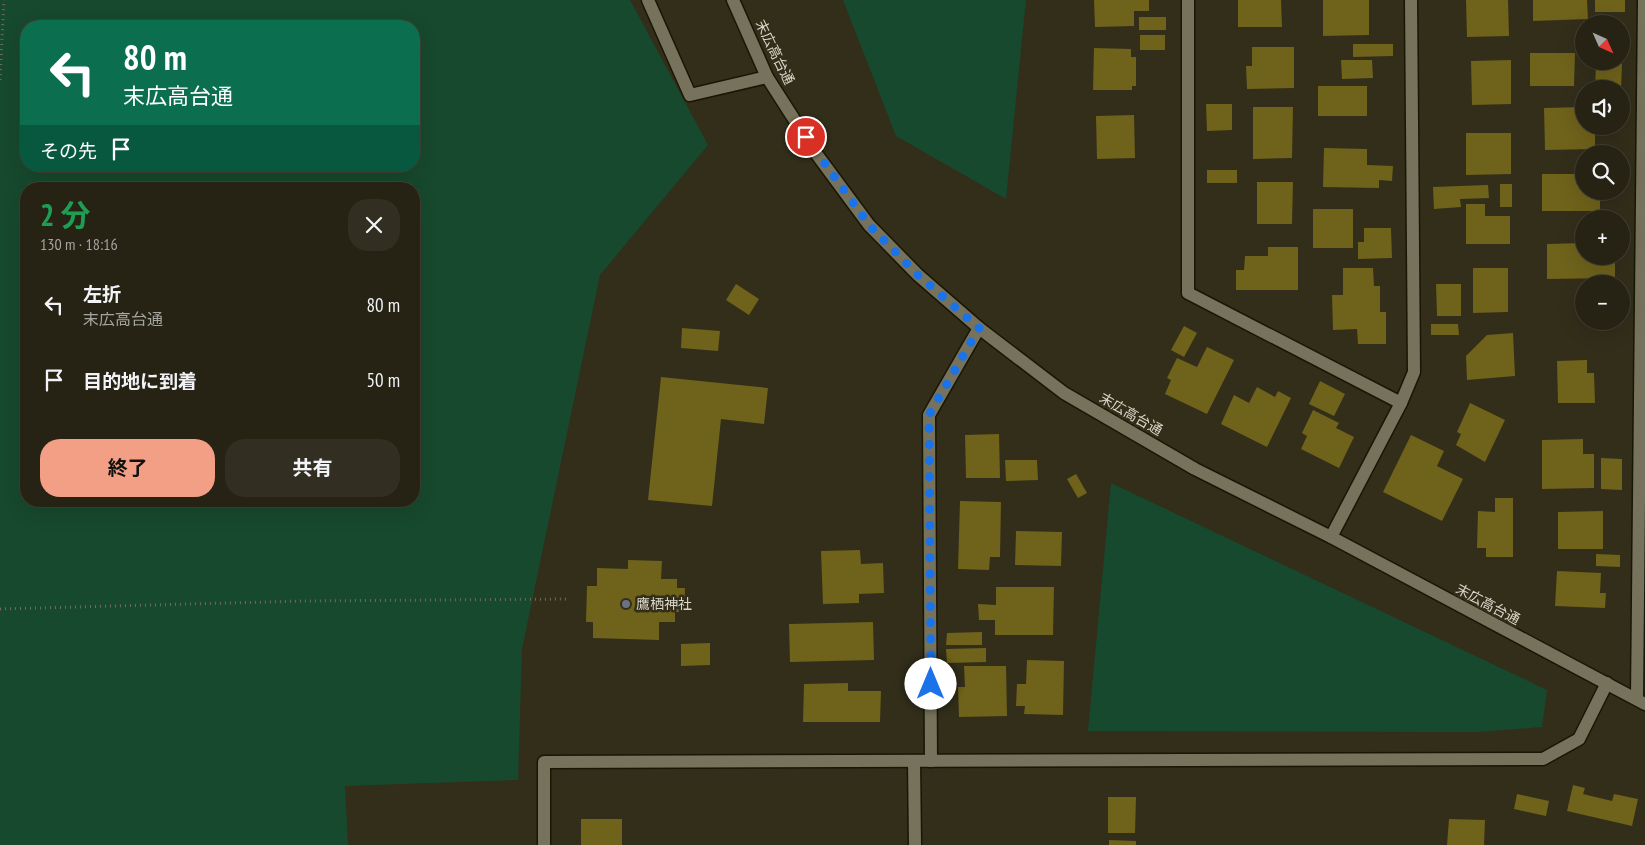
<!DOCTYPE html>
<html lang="ja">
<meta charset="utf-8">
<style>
:root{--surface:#262214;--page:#322f22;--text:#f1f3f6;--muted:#a4a4a0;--line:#423f34;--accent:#f39f86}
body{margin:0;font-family:"PT Sans Narrow","Noto Sans JP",sans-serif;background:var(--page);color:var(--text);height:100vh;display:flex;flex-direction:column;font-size:19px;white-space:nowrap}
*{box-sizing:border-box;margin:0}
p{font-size:16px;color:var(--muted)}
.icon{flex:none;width:28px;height:28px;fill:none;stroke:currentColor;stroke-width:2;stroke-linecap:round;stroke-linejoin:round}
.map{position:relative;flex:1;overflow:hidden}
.panel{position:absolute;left:20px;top:182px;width:400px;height:325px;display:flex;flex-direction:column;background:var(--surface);border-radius:20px;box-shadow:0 5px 20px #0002,0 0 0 1px var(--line)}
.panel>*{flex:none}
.banner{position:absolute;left:20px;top:20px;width:400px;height:152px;border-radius:20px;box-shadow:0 5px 20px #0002,0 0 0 1px var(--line);background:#0b6e4f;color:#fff;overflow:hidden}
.needle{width:32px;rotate:135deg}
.fabs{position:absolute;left:1575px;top:15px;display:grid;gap:10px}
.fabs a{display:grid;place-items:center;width:55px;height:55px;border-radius:50%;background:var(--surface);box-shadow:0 5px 20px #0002,0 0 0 1px var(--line);font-size:25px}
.pin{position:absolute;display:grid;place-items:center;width:42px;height:42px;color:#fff;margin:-21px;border:2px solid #fff;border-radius:50%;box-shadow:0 1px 5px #0007}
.me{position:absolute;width:55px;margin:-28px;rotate:0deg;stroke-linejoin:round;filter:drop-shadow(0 0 4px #0008)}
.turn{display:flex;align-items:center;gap:18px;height:105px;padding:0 20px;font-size:22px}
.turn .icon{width:65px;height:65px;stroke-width:2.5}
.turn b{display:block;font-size:35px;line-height:42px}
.then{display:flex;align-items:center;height:48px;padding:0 20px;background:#0003;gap:10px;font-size:19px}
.round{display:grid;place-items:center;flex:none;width:52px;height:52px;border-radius:20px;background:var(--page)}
.overview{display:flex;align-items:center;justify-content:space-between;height:85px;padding:0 20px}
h1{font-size:30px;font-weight:700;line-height:38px;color:#1e9e55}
.button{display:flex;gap:10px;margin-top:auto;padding:10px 20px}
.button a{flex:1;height:58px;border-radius:20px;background:var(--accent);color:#111;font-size:20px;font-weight:700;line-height:58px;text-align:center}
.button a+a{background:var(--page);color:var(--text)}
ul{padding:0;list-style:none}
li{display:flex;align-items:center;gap:15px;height:75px;padding:0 20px}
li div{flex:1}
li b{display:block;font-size:19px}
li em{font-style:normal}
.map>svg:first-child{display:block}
</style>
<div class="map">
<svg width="1645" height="845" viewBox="0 0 1645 845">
<rect width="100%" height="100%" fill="#322e1a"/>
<g fill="#17492e" fill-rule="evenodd">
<path d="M0,0H630L708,145L600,275L522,649L518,780L345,786L348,845H0ZM26,26H414V166H26ZM26,189H414V501H26Z"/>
<polygon points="843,0 1026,0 1006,199 896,136"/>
<polygon points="1111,483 1547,690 1542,727 1477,732 1088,731"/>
</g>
<g fill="#6f621b">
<polygon points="1094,0 1149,0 1149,11 1134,11 1134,26 1095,27"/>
<polygon points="1238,0 1281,0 1282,27 1238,27"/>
<polygon points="1323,0 1369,0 1369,35 1323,36"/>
<polygon points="1466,0 1508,0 1509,36 1467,37"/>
<polygon points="1533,0 1587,0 1588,19 1533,21"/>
<rect x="1595" y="0" width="30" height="12"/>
<rect x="1139" y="17" width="27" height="13"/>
<rect x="1140" y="35" width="25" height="15"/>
<polygon points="1353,44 1393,44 1393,56 1353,57"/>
<polygon points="1252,47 1294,47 1294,88 1247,89 1246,66 1252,66"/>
<polygon points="1094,48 1131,49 1131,57 1136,57 1136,86 1132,86 1132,90 1093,90"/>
<polygon points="1530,53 1575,53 1574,86 1530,86"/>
<polygon points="1341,60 1372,60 1373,78 1342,79"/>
<polygon points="1511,60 1511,104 1472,105 1471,61"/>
<polygon points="1596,64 1622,64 1621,89 1595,89"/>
<rect x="1318" y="86" width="49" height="30"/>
<rect x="1621" y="96" width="4" height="11"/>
<polygon points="1206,104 1232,104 1232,130 1207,131"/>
<polygon points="1253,107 1293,107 1292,158 1253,159"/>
<polygon points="1584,107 1584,126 1595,126 1595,149 1545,150 1544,108"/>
<polygon points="1134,115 1135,158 1097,159 1096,116"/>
<polygon points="1466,133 1511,133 1511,174 1466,175"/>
<polygon points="1324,148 1367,149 1367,165 1393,166 1392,181 1379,180 1379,188 1323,187"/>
<rect x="1207" y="170" width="30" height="13"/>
<polygon points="1542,174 1584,174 1584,191 1600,191 1600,211 1542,211"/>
<polygon points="1257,182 1293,182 1292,224 1257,224"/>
<rect x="1500" y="184" width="12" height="23"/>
<polygon points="1488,185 1489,198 1460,199 1461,207 1434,209 1433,187"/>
<polygon points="1466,204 1485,204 1485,216 1510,216 1510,244 1466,244"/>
<rect x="1313" y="209" width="40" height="39"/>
<polygon points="1364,228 1391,228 1392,258 1358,259 1358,242 1364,242"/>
<polygon points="1584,243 1584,256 1615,256 1615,278 1547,279 1547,244"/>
<polygon points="1268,247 1298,247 1298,290 1236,290 1236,270 1244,270 1245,256 1268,256"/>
<polygon points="1343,268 1373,268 1374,286 1380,286 1380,312 1386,312 1386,344 1358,344 1357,329 1333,330 1332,295 1343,295"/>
<polygon points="1473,268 1508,268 1508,312 1473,313"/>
<polygon points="736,284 759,299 749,315 726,300"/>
<polygon points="1436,284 1461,284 1461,316 1437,316"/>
<polygon points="1431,324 1458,324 1459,335 1431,335"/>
<polygon points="1184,326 1197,333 1184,357 1171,350"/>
<polygon points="682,328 720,331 718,351 681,348"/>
<polygon points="1513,333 1515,376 1467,380 1466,356 1487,335"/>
<polygon points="1207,347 1234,360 1207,414 1165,394 1171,380 1167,378 1177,358 1197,367"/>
<polygon points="1587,360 1587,373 1594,373 1595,403 1558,403 1557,361"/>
<polygon points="661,377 768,388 764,424 721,419 712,506 648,500"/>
<polygon points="1320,381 1345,394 1334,416 1309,404"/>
<polygon points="1257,387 1275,397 1278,391 1291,398 1267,447 1221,424 1234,395 1249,403"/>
<polygon points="1470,403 1505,420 1485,462 1456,445 1461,434 1457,432"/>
<polygon points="1313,410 1339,423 1336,428 1354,437 1339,468 1301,449 1307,436 1302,433"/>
<polygon points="999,434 1000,478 966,478 965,435"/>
<polygon points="1411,435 1444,451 1437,466 1463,479 1442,521 1383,492"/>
<polygon points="1583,439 1583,454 1594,454 1594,488 1542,489 1542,440"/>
<polygon points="1601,458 1622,459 1622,490 1601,489"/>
<polygon points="1005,460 1037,460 1038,480 1006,481"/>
<polygon points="1076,474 1087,493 1078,498 1067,479"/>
<polygon points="1495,498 1513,498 1513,557 1486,557 1486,548 1477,548 1478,511 1495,512"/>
<polygon points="960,501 1001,502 1000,557 990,557 989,570 958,569"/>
<polygon points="1603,511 1603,549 1558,549 1558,512"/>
<polygon points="1016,531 1062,532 1061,566 1015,565"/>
<polygon points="860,550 861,564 883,563 884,593 859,594 859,603 823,604 821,551"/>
<polygon points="1596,554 1620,555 1620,567 1596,566"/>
<polygon points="628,560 662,561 661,579 677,579 677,588 685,588 684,612 675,612 675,622 659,622 659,640 593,638 593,622 586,622 587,586 597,586 597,568 628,569"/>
<polygon points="1557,571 1601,573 1600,593 1606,593 1605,608 1555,606"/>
<polygon points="996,587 1054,587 1053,635 995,635 995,620 979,620 978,604 996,605"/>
<polygon points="873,622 874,660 790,662 789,624"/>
<polygon points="982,632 982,645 946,645 947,633"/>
<polygon points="710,643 710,665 681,666 681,644"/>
<polygon points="986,648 986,662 947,663 946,649"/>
<polygon points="1027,660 1064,661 1063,715 1024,714 1025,706 1016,706 1017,684 1026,684"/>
<polygon points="964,666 1006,666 1007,716 959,717 958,687 965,687"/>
<polygon points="848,683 848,691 881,691 880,722 803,722 804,684"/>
<polygon points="1573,785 1585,788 1583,794 1612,801 1614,794 1638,799 1632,826 1567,811"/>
<polygon points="1517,794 1549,801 1546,816 1514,809"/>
<polygon points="1108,797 1136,797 1135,833 1108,833"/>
<rect x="581" y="819" width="41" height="26"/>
<polygon points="1449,819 1485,820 1484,845 1447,845"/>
<polygon points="1109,840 1136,841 1136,845 1109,845"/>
</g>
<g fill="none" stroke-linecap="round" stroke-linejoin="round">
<defs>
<g id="service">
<polyline points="648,0 690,95 767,77"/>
<polyline points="914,761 915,845"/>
</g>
<g id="minor">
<polyline points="1188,0 1188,293 1401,403"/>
<polyline points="1331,537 1401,403 1414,372 1411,0"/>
<polyline points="1637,699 1644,0"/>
<polyline points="931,761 929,415 979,328"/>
<polyline points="544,845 544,762 1543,759 1579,739 1607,683"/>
</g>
<polyline id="tertiary" points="733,0 767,77 815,152 869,225 918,275 979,328 1064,393 1195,469 1331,537 1645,704"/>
</defs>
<use href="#service" stroke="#1a1604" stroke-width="15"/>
<use href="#minor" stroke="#1a1604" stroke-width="15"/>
<use href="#tertiary" stroke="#1a1604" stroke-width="15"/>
<g stroke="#6f6b5a" stroke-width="3" stroke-dasharray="1 4" stroke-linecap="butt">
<polyline points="0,80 4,0"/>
<polyline points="0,609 304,601 569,599"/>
</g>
<use href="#service" stroke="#76725b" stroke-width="12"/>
<use href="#minor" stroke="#76725b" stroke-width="12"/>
<use href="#tertiary" stroke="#76725b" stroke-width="12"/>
</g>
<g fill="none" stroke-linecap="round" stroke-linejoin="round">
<polyline stroke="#1a73e8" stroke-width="9" stroke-dasharray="0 16.2" points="806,137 869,225 918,275 979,328 929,415 931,684"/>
</g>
<circle fill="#6b7280" stroke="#322e1a" stroke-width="2" cx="626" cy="604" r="5"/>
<g text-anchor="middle" stroke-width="5" stroke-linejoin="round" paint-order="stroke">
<g font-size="14" fill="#dad8cb" stroke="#322e1a">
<text transform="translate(775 52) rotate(64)" y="5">末広高台通</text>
<text transform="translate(1131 414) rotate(30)" y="5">末広高台通</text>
<text transform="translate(1488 604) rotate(28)" y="5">末広高台通</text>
</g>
<g font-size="14" fill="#dad8cb" stroke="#322e1a" text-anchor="start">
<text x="636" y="609">鷹栖神社</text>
</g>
</g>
</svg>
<div class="fabs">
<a><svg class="needle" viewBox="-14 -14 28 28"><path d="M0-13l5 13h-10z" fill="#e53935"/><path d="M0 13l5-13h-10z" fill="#a4a4a0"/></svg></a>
<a><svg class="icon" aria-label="sound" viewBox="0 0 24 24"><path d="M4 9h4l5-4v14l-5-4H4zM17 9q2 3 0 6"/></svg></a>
<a><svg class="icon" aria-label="search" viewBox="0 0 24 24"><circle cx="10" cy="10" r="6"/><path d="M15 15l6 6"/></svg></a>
<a>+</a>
<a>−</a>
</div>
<div class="pin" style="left:806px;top:137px;background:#d93025"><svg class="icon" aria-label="arrive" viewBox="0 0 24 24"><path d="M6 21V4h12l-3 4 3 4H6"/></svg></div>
<svg class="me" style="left:931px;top:684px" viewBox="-20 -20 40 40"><circle r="19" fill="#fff"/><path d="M0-13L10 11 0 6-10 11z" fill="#1a73e8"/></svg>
<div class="banner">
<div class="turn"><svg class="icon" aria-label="left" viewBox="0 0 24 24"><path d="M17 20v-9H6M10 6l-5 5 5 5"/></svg><div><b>80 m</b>末広高台通</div></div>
<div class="then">その先<svg class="icon" aria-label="arrive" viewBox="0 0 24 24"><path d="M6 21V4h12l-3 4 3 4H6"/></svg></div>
</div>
<section class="panel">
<div class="overview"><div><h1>2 分</h1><p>130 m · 18:16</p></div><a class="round"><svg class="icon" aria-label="close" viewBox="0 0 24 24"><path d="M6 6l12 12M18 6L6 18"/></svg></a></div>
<ul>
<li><svg class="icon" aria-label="left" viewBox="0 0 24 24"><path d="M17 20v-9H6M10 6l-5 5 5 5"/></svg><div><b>左折</b><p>末広高台通</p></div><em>80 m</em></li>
<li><svg class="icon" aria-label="arrive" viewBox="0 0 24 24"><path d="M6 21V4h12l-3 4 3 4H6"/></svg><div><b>目的地に到着</b></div><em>50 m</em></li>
</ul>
<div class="button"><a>終了</a><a>共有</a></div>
</section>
</div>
